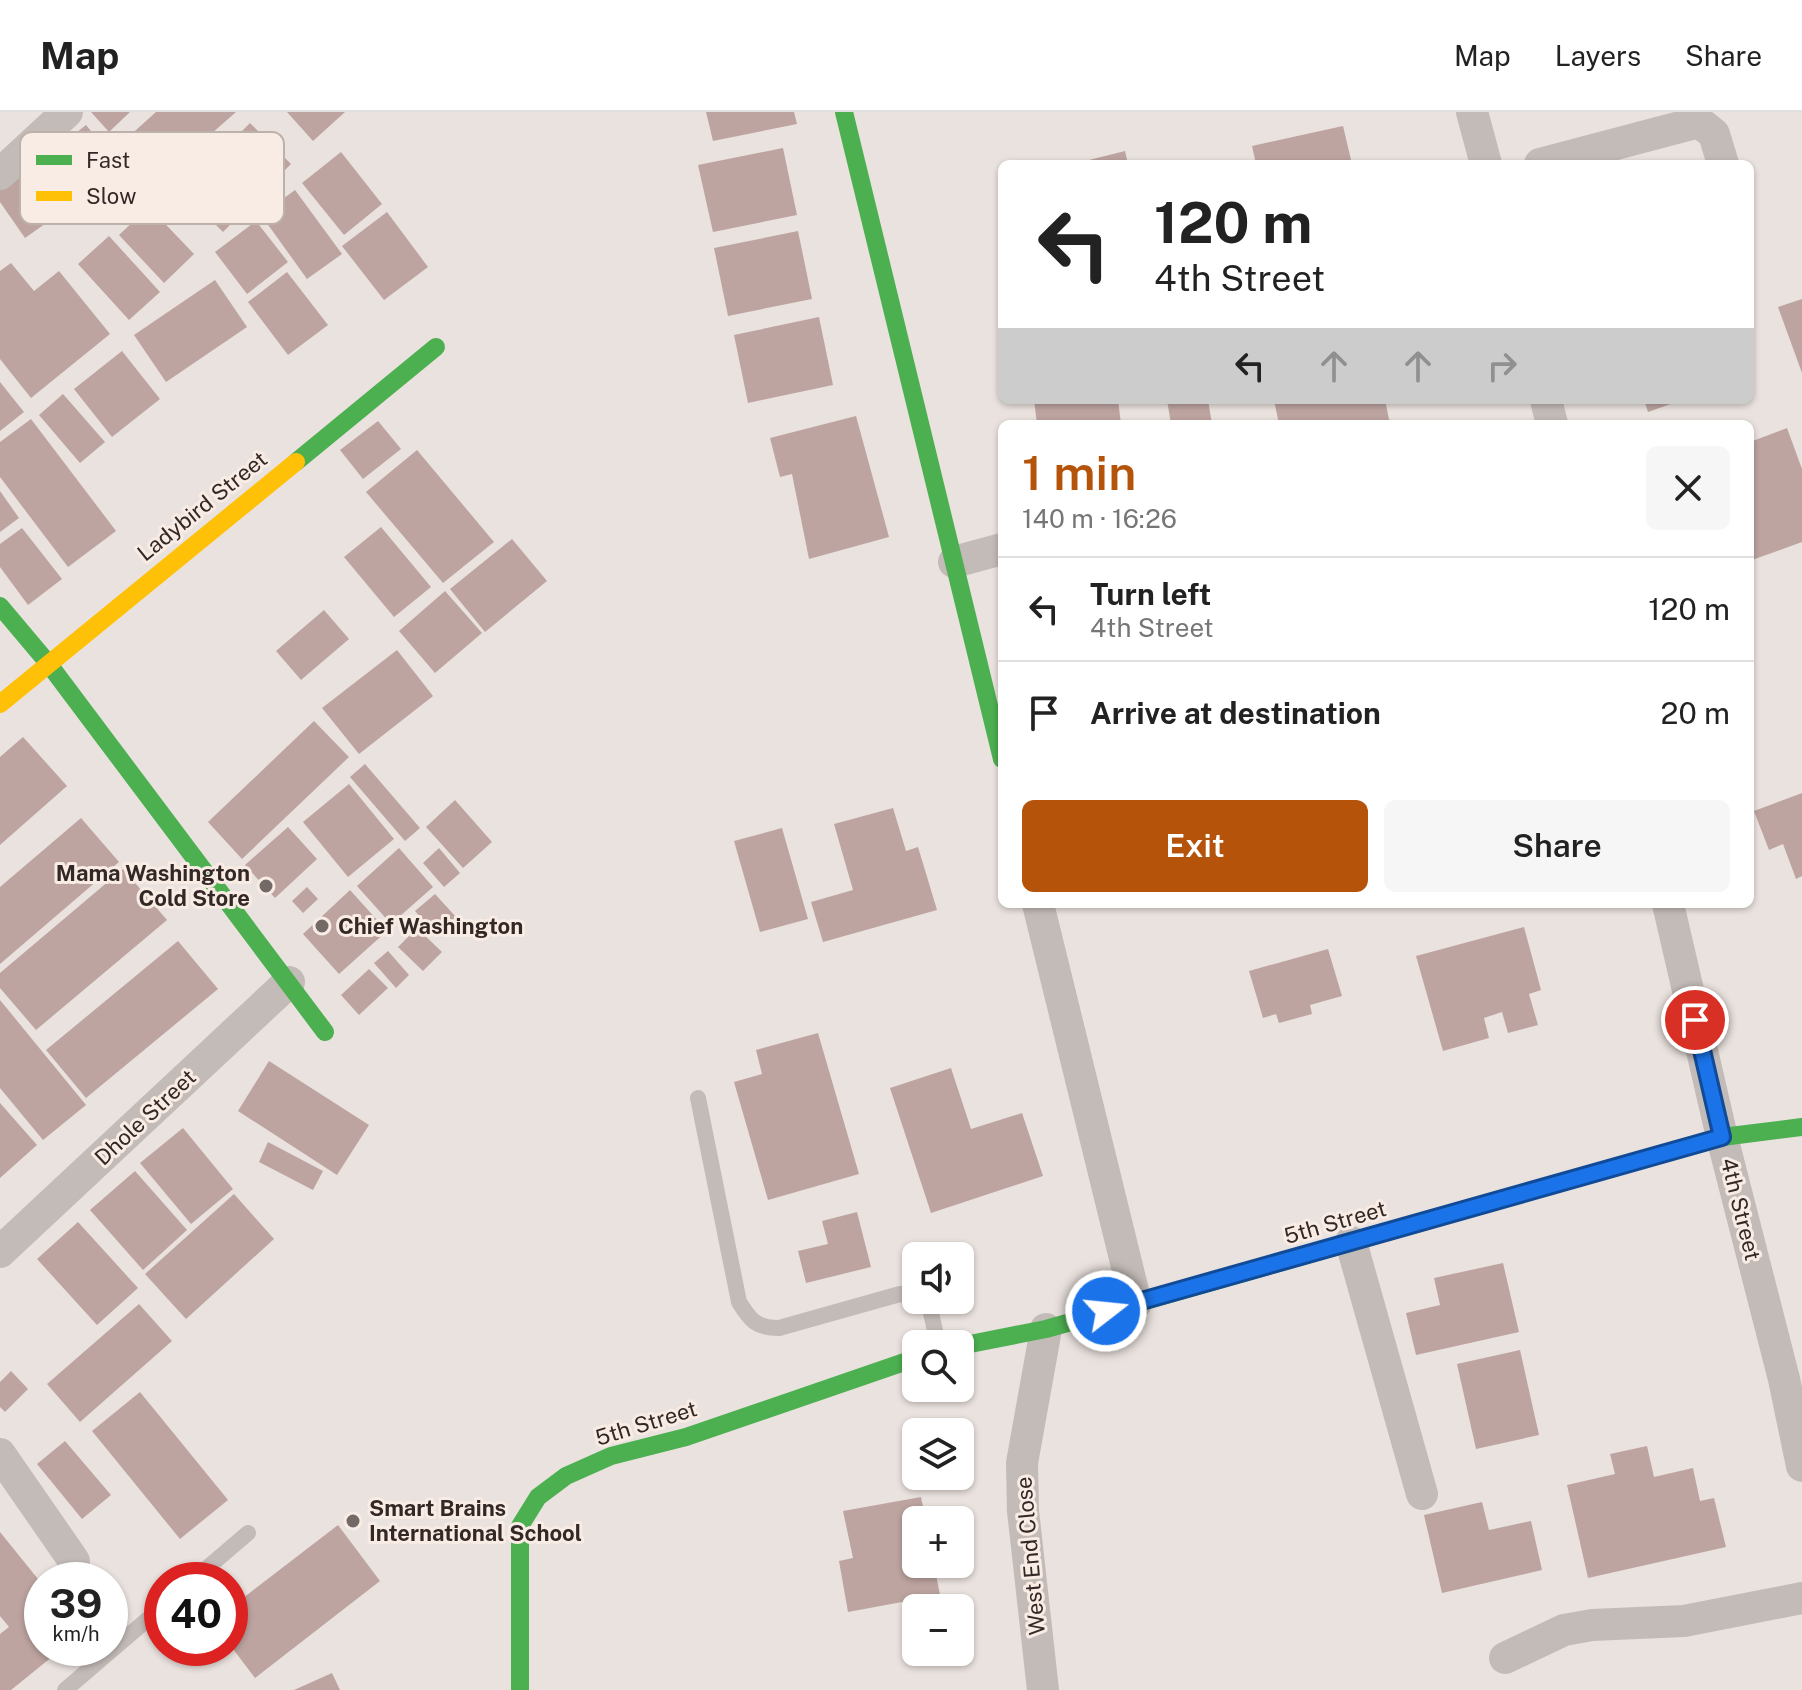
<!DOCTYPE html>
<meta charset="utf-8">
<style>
:root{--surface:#fff;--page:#f6f6f6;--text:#222;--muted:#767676;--line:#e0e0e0;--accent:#b45309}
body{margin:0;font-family:"Public Sans",sans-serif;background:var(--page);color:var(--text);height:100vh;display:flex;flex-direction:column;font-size:30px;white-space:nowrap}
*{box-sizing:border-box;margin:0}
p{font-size:26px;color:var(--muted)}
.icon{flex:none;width:44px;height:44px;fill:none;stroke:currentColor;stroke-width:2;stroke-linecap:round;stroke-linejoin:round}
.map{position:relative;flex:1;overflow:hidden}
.side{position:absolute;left:998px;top:308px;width:756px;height:488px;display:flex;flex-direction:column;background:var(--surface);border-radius:12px;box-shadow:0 2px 6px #0004}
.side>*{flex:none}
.guide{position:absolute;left:998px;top:48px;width:756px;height:244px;border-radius:12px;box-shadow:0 2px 6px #0004;background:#fff;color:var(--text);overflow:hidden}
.tools{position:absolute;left:902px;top:1130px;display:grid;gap:16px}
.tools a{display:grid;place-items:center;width:72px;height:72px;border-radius:12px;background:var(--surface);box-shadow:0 2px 6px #0004;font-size:40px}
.speed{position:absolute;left:24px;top:1450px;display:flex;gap:16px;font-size:40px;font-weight:700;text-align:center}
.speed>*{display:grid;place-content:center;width:104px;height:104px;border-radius:50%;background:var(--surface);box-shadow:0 2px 6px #0004;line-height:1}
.speed small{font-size:20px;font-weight:400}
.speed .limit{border:12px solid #d22;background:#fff;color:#111}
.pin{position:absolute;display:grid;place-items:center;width:68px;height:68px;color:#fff;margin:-34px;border:4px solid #fff;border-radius:50%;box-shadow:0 2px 8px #0007}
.me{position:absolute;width:88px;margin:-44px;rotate:74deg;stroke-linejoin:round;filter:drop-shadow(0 0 6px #0008)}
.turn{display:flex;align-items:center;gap:28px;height:168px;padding:0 24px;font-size:36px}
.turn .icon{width:104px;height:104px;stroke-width:2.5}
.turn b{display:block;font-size:56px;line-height:68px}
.lanes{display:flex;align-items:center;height:76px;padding:0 24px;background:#0003;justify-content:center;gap:40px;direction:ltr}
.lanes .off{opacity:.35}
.round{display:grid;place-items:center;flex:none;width:84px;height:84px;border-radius:12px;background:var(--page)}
.head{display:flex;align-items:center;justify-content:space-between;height:136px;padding:0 24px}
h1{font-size:48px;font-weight:600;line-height:60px;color:var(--accent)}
.cta{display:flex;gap:16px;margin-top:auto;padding:16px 24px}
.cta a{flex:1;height:92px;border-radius:12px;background:var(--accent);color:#fff;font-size:32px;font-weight:600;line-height:92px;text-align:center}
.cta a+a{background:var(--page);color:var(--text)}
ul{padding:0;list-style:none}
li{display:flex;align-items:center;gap:24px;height:104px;padding:0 24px;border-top:2px solid var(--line)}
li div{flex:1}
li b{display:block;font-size:30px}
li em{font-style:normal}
header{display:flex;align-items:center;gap:48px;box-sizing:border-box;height:112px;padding:0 40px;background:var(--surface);border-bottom:2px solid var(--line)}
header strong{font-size:38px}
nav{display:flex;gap:44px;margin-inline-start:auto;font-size:28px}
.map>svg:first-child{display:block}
</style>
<header>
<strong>Map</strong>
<nav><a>Map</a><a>Layers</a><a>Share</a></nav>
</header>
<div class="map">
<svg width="1802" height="1578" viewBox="0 0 1802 1578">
<rect width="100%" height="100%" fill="#eae2de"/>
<g fill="#bda4a0">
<polygon points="91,0 130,0 109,20"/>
<polygon points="156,0 236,0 161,66 126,27"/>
<polygon points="287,0 345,0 313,29"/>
<polygon points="706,0 794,0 797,12 713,29"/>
<polygon points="250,11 291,52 223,120 182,79"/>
<polygon points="86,13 116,50 98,64 67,28"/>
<polygon points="1343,14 1352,52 1256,52 1252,34"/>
<polygon points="783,36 797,103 713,120 698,53"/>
<polygon points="1125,39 1128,52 1077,52 1077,51"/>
<polygon points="341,40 382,92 344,123 302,71"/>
<polygon points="15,60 49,109 25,126 0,90 0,71"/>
<polygon points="295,78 342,142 307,167 261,103"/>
<polygon points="149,95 194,142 164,171 119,123"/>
<polygon points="387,100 428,155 384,188 342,134"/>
<polygon points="256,109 288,150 247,182 215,140"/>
<polygon points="798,119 812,187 728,204 714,136"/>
<polygon points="109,124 160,180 129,208 78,152"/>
<polygon points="11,151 34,179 59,159 110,222 31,286 0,247 0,159"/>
<polygon points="287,160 328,213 288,243 248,190"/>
<polygon points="215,168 247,215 166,270 134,223"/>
<polygon points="1802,187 1802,261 1778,195"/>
<polygon points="819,205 833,273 748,291 734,223"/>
<polygon points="122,239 160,287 112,325 74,277"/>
<polygon points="0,270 24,300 0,319"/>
<polygon points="63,282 105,330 80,351 39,303"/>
<polygon points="1034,288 1118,288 1121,312 1037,312"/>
<polygon points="1167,288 1208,288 1212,312 1171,312"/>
<polygon points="1274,288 1385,288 1390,312 1279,312"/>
<polygon points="1644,288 1682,288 1648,300"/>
<polygon points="856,304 889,425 809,447 792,362 780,365 770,326"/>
<polygon points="31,307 116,419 68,455 0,365 0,330"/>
<polygon points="378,309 401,337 363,367 340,338"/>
<polygon points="1787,316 1802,357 1802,430 1752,448 1750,330"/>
<polygon points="417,338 494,430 443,471 366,380"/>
<polygon points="0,379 19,406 0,420"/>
<polygon points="381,415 431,475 394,505 344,445"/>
<polygon points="22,416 62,467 28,493 0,455 0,432"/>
<polygon points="512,427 547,469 485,520 450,477"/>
<polygon points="445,479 482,521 435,561 399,519"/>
<polygon points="324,498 349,527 301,568 276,539"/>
<polygon points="397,538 433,584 359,642 322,596"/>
<polygon points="314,609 349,645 242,747 208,710"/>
<polygon points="23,625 67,674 0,733 0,645"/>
<polygon points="365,652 420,716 405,729 350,665"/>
<polygon points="349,672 394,727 348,765 303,710"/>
<polygon points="1802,681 1802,764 1796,767 1783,732 1769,738 1754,699"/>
<polygon points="455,688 492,730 463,756 426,715"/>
<polygon points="893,696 906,739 918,735 937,798 823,830 811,790 853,778 834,712"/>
<polygon points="81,706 119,750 0,852 0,775"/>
<polygon points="288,715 317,747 275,786 245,753"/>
<polygon points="782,716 808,807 760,820 734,729"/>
<polygon points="399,736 433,775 391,812 357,774"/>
<polygon points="439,736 460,761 444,775 423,751"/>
<polygon points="123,757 167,808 36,918 0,876 0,861"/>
<polygon points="307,775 318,787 303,801 292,789"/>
<polygon points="350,778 387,819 339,862 303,822"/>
<polygon points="435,782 456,805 436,823 415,799"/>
<polygon points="1524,815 1541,878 1529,882 1538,913 1508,921 1502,900 1484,906 1489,926 1443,939 1416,844"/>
<polygon points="417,816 442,840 423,859 398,835"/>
<polygon points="178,829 218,877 86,986 46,938"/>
<polygon points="1328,837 1342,884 1310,893 1312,902 1279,911 1276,902 1263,906 1249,859"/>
<polygon points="388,839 409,863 396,876 374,851"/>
<polygon points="369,857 388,876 359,903 341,883"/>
<polygon points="0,888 86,993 43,1028 0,976"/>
<polygon points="818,921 859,1062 768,1088 734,970 762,962 756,938"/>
<polygon points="269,949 369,1013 337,1063 238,999"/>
<polygon points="951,956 971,1017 1022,1001 1043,1064 931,1101 890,976"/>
<polygon points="0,991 37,1033 0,1066"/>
<polygon points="183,1016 233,1077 191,1112 140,1051"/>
<polygon points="268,1030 323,1059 313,1078 259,1050"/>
<polygon points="135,1059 187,1118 143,1158 90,1098"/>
<polygon points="234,1082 274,1127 186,1207 145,1162"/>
<polygon points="857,1100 871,1155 806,1171 798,1139 828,1132 822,1109"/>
<polygon points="78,1110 138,1176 97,1213 37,1147"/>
<polygon points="1503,1151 1519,1220 1416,1243 1406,1201 1440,1193 1434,1166"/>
<polygon points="139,1192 172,1229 80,1310 47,1272"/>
<polygon points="1520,1238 1539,1323 1476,1337 1457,1252"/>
<polygon points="11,1259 28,1277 5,1300 0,1295 0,1270"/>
<polygon points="140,1280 228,1388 180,1427 92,1319"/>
<polygon points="65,1329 111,1383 82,1407 37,1352"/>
<polygon points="1647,1334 1654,1365 1693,1356 1700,1389 1714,1386 1726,1435 1588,1466 1567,1373 1615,1362 1610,1342"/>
<polygon points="921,1385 926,1408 916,1408 916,1452 934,1452 940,1483 848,1500 839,1449 853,1446 843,1399"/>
<polygon points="1482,1390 1489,1418 1531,1409 1542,1458 1442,1481 1424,1403"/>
<polygon points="338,1413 380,1469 255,1566 230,1533 230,1496"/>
<polygon points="0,1420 42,1472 42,1536 63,1536 11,1578 0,1578 0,1522 9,1515 0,1504"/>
<polygon points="332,1561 340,1578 294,1578"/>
</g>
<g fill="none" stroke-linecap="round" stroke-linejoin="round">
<g stroke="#c3bbb7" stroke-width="16">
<path d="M698,986L739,1190C750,1208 756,1216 779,1216L900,1182L916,1186"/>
<polyline points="919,1188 929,1192 938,1232"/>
<polyline points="193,1468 248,1421"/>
<polyline points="65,1578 162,1495"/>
</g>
<g stroke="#c3bbb7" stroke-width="32">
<polyline points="1472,0 1486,52"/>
<polyline points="1540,52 1699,10 1714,22 1723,52"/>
<polyline points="0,62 67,0"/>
<polyline points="1546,288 1552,312"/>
<polyline points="954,450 1002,437"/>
<polyline points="1038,792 1136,1191"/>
<polyline points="1668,792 1722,1025 1784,1267 1802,1354"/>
<polyline points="1351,1130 1422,1382"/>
<polyline points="0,1140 289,870"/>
<polyline points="0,1342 74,1449"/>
<polyline points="1505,1546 1564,1518 1592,1513 1684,1509 1802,1486"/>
<polyline points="1043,1578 1023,1399 1022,1351 1046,1217"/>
</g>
<g stroke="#4caf50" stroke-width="18">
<polyline points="844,0 1002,647"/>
<polyline points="296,350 436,235"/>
<polyline points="0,494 48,551 325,920"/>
<polyline points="960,1234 1046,1217 1722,1025 1802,1015"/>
<polyline points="520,1578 520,1414 538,1385 566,1364 611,1344 686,1325 916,1246"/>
</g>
<polyline stroke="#ffc107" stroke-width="18" points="0,592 296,350"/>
</g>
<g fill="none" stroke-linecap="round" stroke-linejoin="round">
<defs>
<polyline id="route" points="1106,1199 1722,1025 1695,908"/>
</defs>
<use href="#route" stroke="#114b97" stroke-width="20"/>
<use href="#route" stroke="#1a73e8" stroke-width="14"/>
</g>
<g fill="#736966" stroke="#f8ece4" stroke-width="3">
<circle cx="266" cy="774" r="8"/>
<circle cx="322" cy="814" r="8"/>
<circle cx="353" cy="1409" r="8"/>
</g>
<g text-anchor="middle" stroke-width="6" stroke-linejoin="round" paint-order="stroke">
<g font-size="22" fill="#332826" stroke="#f8ece4">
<text transform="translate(202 394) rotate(-39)" y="8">Ladybird Street</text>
<text transform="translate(145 1005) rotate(-43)" y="8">Dhole Street</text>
<text transform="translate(1741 1097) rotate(76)" y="8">4th Street</text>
<text transform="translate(1335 1110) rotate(-16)" y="8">5th Street</text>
<text transform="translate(646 1311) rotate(-17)" y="8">5th Street</text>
<text transform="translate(1030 1444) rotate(-95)" y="8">West End Close</text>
</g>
<g font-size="22" font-weight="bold" fill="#332826" stroke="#f8ece4" text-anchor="start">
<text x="250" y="769" text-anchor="end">Mama Washington<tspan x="250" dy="25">Cold Store</tspan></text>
<text x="338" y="822">Chief Washington</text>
<text x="369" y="1404">Smart Brains<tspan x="369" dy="25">International School</tspan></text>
</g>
</g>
<rect x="20" y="20" width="264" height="92" rx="12" fill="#f8ece4" stroke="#bdb1ab" stroke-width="2"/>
<rect x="36" y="43" width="36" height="10" fill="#4caf50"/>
<rect x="36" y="79" width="36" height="10" fill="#ffc107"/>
<g font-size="22" fill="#332826">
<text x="86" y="56">Fast</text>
<text x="86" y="92">Slow</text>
</g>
</svg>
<div class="tools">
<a><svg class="icon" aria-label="sound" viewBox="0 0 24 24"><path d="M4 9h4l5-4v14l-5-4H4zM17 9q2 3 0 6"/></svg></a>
<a><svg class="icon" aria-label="search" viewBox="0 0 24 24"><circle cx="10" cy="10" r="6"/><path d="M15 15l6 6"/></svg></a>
<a><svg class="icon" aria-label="layers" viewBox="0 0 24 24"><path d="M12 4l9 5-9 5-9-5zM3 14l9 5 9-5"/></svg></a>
<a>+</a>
<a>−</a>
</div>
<div class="speed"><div>39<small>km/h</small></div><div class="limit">40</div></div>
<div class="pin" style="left:1695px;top:908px;background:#d93025"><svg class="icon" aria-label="arrive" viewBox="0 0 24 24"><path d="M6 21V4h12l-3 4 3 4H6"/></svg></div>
<svg class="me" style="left:1106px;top:1199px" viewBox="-20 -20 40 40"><circle r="17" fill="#1a73e8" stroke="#fff" stroke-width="3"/><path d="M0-11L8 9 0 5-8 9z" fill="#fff"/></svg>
<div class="guide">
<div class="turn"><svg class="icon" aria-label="left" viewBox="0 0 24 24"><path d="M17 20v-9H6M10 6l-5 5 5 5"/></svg><div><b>120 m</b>4th Street</div></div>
<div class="lanes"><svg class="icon" aria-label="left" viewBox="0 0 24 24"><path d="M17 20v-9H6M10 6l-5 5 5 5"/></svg><svg class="icon off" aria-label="ahead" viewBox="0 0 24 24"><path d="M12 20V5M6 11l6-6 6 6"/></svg><svg class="icon off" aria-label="ahead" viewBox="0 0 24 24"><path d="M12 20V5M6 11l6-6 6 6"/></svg><svg class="icon off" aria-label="right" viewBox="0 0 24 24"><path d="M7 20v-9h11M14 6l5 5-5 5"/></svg></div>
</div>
<section class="side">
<div class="head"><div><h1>1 min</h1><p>140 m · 16:26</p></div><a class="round"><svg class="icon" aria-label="close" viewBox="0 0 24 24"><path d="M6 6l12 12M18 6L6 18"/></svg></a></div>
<ul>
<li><svg class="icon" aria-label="left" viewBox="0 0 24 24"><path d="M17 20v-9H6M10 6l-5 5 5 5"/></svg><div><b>Turn left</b><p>4th Street</p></div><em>120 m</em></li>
<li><svg class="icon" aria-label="arrive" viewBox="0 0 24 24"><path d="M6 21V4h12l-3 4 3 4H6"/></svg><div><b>Arrive at destination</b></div><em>20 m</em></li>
</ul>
<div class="cta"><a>Exit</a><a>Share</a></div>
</section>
</div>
